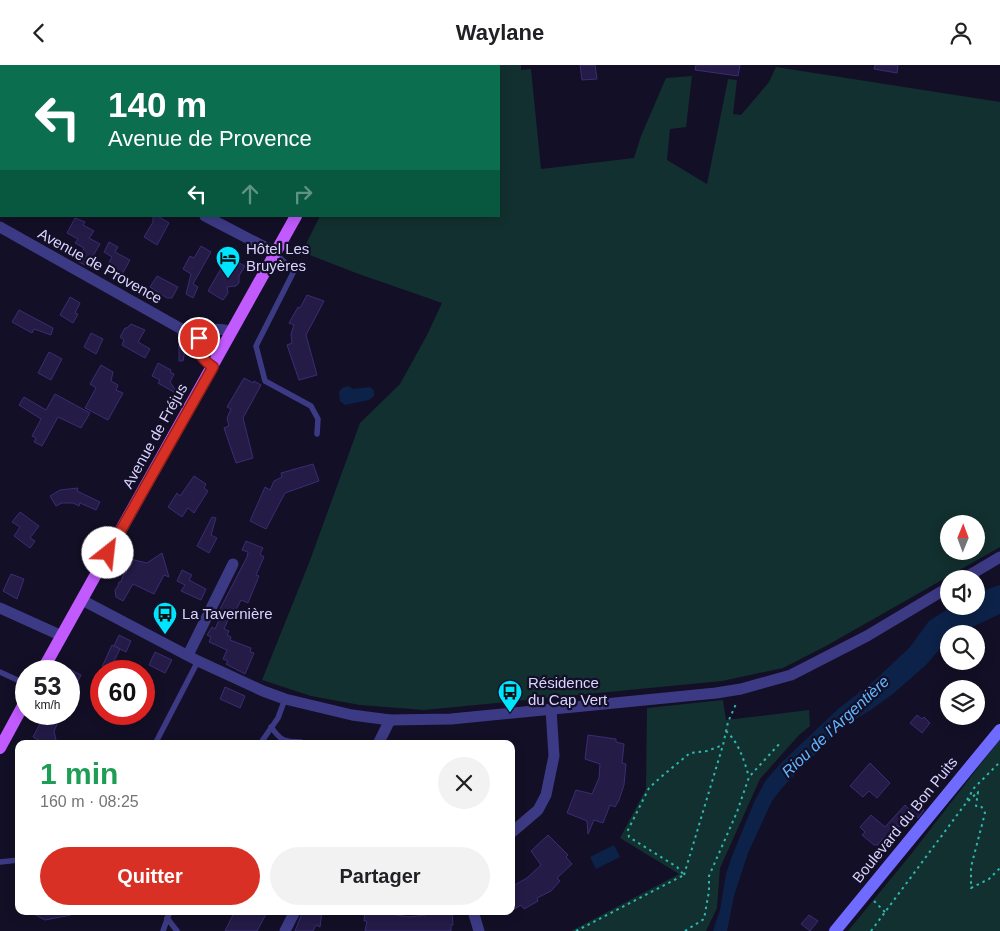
<!DOCTYPE html>
<html lang="fr">
<meta charset="utf-8">
<style>
:root{--surface:#fff;--page:#f2f2f2;--text:#202124;--muted:#757577;--accent:#d93025}
body{margin:0;font-family:Helvetica,sans-serif;background:var(--page);color:var(--text);height:100vh;display:flex;flex-direction:column;font-size:19px;white-space:nowrap}
*{box-sizing:border-box;margin:0}
p{font-size:16px;color:var(--muted)}
.icon{flex:none;width:28px;height:28px;fill:none;stroke:currentColor;stroke-width:2;stroke-linecap:round;stroke-linejoin:round}
.map{position:relative;flex:1;overflow:hidden}
.drawer{position:absolute;left:15px;top:675px;width:500px;height:175px;display:flex;flex-direction:column;background:var(--surface);border-radius:10px;box-shadow:0 2px 12px #0003}
.drawer>*{flex:none}
.guide{position:absolute;left:0px;top:0px;width:500px;height:152px;box-shadow:0 2px 12px #0003;background:#0b6e4f;color:#fff;overflow:hidden}
.needle{width:32px;rotate:1deg}
.controls{position:absolute;left:940px;top:450px;display:grid;gap:10px}
.controls a{display:grid;place-items:center;width:45px;height:45px;border-radius:50%;background:var(--surface);box-shadow:0 2px 12px #0003;font-size:25px}
.speed{position:absolute;left:15px;top:595px;display:flex;gap:10px;font-size:25px;font-weight:700;text-align:center}
.speed>*{display:grid;place-content:center;width:65px;height:65px;border-radius:50%;background:var(--surface);box-shadow:0 2px 12px #0003;line-height:1}
.speed small{font-size:12px;font-weight:400}
.speed .limit{border:8px solid #d22;background:#fff;color:#111}
.pin{position:absolute;display:grid;place-items:center;width:42px;height:42px;color:#fff;margin:-21px;border:2px solid #fff;border-radius:50%;box-shadow:0 1px 5px #0007}
.me{position:absolute;width:55px;margin:-28px;rotate:29deg;stroke-linejoin:round;filter:drop-shadow(0 0 4px #0008)}
.turn{display:flex;align-items:center;gap:18px;height:105px;padding:0 25px;font-size:22px}
.turn .icon{width:65px;height:65px;stroke-width:2.5}
.turn b{display:block;font-size:35px;line-height:42px}
.lanes{display:flex;align-items:center;height:48px;padding:0 25px;background:#0003;justify-content:center;gap:25px;direction:ltr}
.lanes .off{opacity:.35}
.round{display:grid;place-items:center;flex:none;width:52px;height:52px;border-radius:26px;background:var(--page)}
.head{display:flex;align-items:center;justify-content:space-between;height:85px;padding:0 25px}
h1{font-size:30px;font-weight:700;line-height:38px;color:#1e9e55}
.primary-button{display:flex;gap:10px;margin-top:auto;padding:10px 25px}
.primary-button a{flex:1;height:58px;border-radius:30px;background:var(--accent);color:#fff;font-size:20px;font-weight:700;line-height:58px;text-align:center}
.primary-button a+a{background:var(--page);color:var(--text)}
header{display:flex;justify-content:space-between;align-items:center;height:65px;padding:0 25px;background:var(--surface);font-size:22px;font-weight:700}
.map>svg:first-child{display:block}
</style>
<header><svg class="icon" aria-label="back" viewBox="0 0 24 24"><path d="M15 5l-7 7 7 7"/></svg>Waylane<svg class="icon" aria-label="person" viewBox="0 0 24 24"><circle cx="12" cy="8" r="4"/><path d="M4 21q1-7 8-7t8 7"/></svg></header>
<div class="map">
<svg width="1000" height="866" viewBox="0 0 1000 866">
<rect width="100%" height="100%" fill="#130f26"/>
<g fill="#12302f" fill-rule="evenodd">
<path d="M440,0H521V5L531,4L541,104L634,93L641,71L666,13L692,11L686,62L670,64L667,95L707,119L728,14L737,15L733,49L741,50L769,17L776,2L1000,37V482L826,581L783,603L722,616L424,645L360,640L311,631L262,615L309,498L360,358L400,319L427,270L442,238L356,208L302,187L320,151H499V1ZM949,459H976V486H949Z"/>
<polygon points="723,635 726,655 809,645 810,661 799,670 760,714 720,803 717,843 706,866 571,866 679,809 620,773 646,724 647,643"/>
<polygon points="1000,674 1000,866 848,866 912,788"/>
</g>
<g fill="#0c2248">
<polygon points="348,321 353,324 370,322 374,326 374,331 369,335 345,340 340,336 339,327 342,323"/>
<polygon points="1000,520 1000,549 957,569 949,569 949,573 926,600 894,628 871,645 841,663 782,723 772,736 748,788 734,831 727,866 713,866 720,845 726,809 732,791 755,735 766,715 782,697 838,644 875,615 910,582 929,556 952,541 976,541 976,528"/>
<polygon points="614,780 620,792 596,804 590,792"/>
</g>
<g fill="#241b47" stroke="#3b2d73">
<polygon points="580,0 595,0 597,14 582,15"/>
<polygon points="696,0 740,0 738,11 695,5"/>
<polygon points="875,0 898,0 897,8 874,4"/>
<polygon points="153,151 158,151 169,158 157,180 144,172 153,157"/>
<polygon points="75,153 85,157 83,160 94,166 89,173 100,179 87,201 77,196 84,183 75,178 78,174 67,168"/>
<polygon points="109,177 118,182 115,187 130,195 121,211 106,203 112,192 104,187"/>
<polygon points="201,181 211,187 193,219 198,222 193,233 186,229 191,209 183,204 190,191 194,193"/>
<polygon points="222,189 245,201 239,211 239,218 236,221 227,222 228,228 223,235 208,226 223,200 218,197"/>
<polygon points="157,211 178,222 172,233 167,233 150,222"/>
<polygon points="307,230 324,236 306,270 317,310 299,315 287,280 292,278 291,269 294,260 289,258 298,242 300,243"/>
<polygon points="70,232 80,238 75,248 78,249 73,258 60,250"/>
<polygon points="19,245 53,263 51,270 34,264 32,268 12,257"/>
<polygon points="192,254 199,258 196,263 198,264 192,271 190,277 187,275 183,296 179,296 179,277 181,272 186,273 191,270 192,265 189,259"/>
<polygon points="131,259 145,265 138,277 150,284 145,293 122,280 124,275 120,272 125,263 127,263"/>
<polygon points="91,268 103,274 96,289 84,282"/>
<polygon points="49,287 62,294 51,315 38,308"/>
<polygon points="158,298 171,305 170,307 174,309 170,317 179,330 158,318 160,315 152,311"/>
<polygon points="101,300 113,307 111,316 118,320 116,325 123,328 108,355 85,343 96,323 90,319"/>
<polygon points="244,313 253,318 254,316 261,320 243,353 253,393 236,398 224,363 229,361 227,353 231,344 227,342"/>
<polygon points="55,329 90,348 81,363 58,352 42,381 34,377 36,373 32,371 41,354 19,340 24,332 46,345"/>
<polygon points="313,399 319,416 285,428 266,464 250,456 265,422 270,425 274,416 282,412 281,408"/>
<polygon points="194,411 206,419 204,423 208,426 194,448 188,443 182,452 168,442 177,428 180,431"/>
<polygon points="78,423 77,426 100,437 96,445 80,438 79,441 73,438 62,438 56,441 50,431 60,425"/>
<polygon points="20,447 39,461 30,473 35,476 30,483 14,471 20,462 12,457"/>
<polygon points="212,452 216,453 211,470 217,473 209,488 197,481"/>
<polygon points="246,476 263,483 260,489 264,492 256,510 259,511 248,538 241,535 236,545 233,544 224,564 229,566 227,570 231,572 230,575 251,583 250,587 254,588 245,609 226,599 228,596 223,594 227,585 209,577 211,572 207,570 212,562 215,564 223,546 220,544 247,492 248,487 242,485"/>
<polygon points="162,488 169,512 164,510 154,529 133,519 123,536 116,532 115,525 118,521 119,517 121,517 124,508 126,508 130,494 147,498"/>
<polygon points="182,505 192,510 189,515 206,524 201,535 181,526 185,520 177,516"/>
<polygon points="11,509 24,514 17,534 3,526"/>
<polygon points="161,539 172,545 166,559 154,553"/>
<polygon points="119,570 131,576 126,587 114,581"/>
<polygon points="112,580 120,584 109,606 102,602"/>
<polygon points="155,587 172,595 165,608 149,600"/>
<polygon points="69,604 81,610 69,634"/>
<polygon points="225,622 245,631 240,643 220,634"/>
<polygon points="45,649 62,649 54,666 56,675 54,679 45,679 33,672"/>
<polygon points="917,650 922,654 924,652 930,658 922,668 910,658"/>
<polygon points="588,670 616,674 616,677 624,679 622,698 626,699 624,720 619,735 615,742 610,740 603,758 594,755 588,769 587,756 567,748 576,725 592,729 599,713 600,699 585,694"/>
<polygon points="870,698 890,718 877,733 869,726 863,732 850,721"/>
<polygon points="917,739 924,745 918,753 912,748 899,762 897,760 885,774 883,773 878,780 874,780 862,770 865,767 860,762 871,750 885,762 905,740 911,746"/>
<polygon points="548,770 568,790 566,792 572,799 557,813 560,816 551,826 537,833 538,836 524,844 521,840 511,846 511,822 527,813 541,800 531,786"/>
<polygon points="28,846 71,846 71,850 45,855"/>
<polygon points="235,846 261,846 266,849 257,866 225,866"/>
<polygon points="303,846 322,846 320,862 316,860 313,866 295,866"/>
<polygon points="365,846 392,846 392,849 408,852 426,850 426,846 452,846 453,860 451,860 451,866 365,866 367,856 364,856"/>
<polygon points="809,850 818,856 810,866 801,859"/>
</g>
<g fill="none" stroke-linecap="round" stroke-linejoin="round">
<g stroke="#2fb8b0" stroke-width="2" stroke-dasharray="2.5 4" stroke-linecap="butt">
<path d="M726,666C739,678 744,695 749,712"/>
<polyline points="967,735 974,723 1000,697"/>
<polyline points="684,810 723,680"/>
<polyline points="874,836 885,847"/>
<polyline points="576,866 684,810 677,802 629,772 628,765 649,723 661,712 690,688 707,686 723,680 728,657 736,639"/>
<polyline points="685,866 704,854 709,826 709,811 737,747 749,712 781,677"/>
<polyline points="871,866 966,738 978,727 976,741 981,741 985,748 971,802 971,823 989,814 1000,803"/>
</g>
<g stroke="#3d3a85" stroke-width="5.5">
<polyline points="276,189 294,206 256,281 265,316 311,341 318,354 317,369"/>
<polyline points="0,607 26,619"/>
<path d="M271,662C281,676 284,677 301,677"/>
<polyline points="155,679 198,596"/>
<polyline points="260,679 278,653 285,634"/>
<polyline points="0,797 19,795"/>
<polyline points="167,853 177,866"/>
<polyline points="163,866 170,846"/>
</g>
<g stroke="#3d3a85" stroke-width="11">
<polyline points="127,0 130,1"/>
<polyline points="218,0 218,1"/>
<polyline points="286,0 287,1"/>
<polyline points="318,0 319,1"/>
<polyline points="52,1 54,0"/>
<polyline points="0,44 1,44"/>
<polyline points="0,76 1,73"/>
<polyline points="205,151 276,188"/>
<polyline points="0,162 185,266"/>
<path d="M213,302C203,295 194,286 199,273C210,264 218,262 231,267"/>
<polyline points="963,514 1000,492"/>
<polyline points="82,535 198,596 263,626 285,634 352,650 390,655 451,654 716,628 741,624 791,610 867,571 949,522"/>
<polyline points="0,543 62,571"/>
<polyline points="188,590 233,499"/>
<polyline points="378,679 390,655"/>
<polyline points="511,768 538,745 546,730 554,691 551,644"/>
<polyline points="473,846 479,866"/>
<polyline points="285,866 295,846"/>
</g>
<polyline stroke="#6f6bff" stroke-width="12" points="835,866 1000,665"/>
<g stroke="#c25bff" stroke-width="12">
<polyline points="380,1 381,0"/>
<polyline points="42,606 296,151"/>
<polyline points="0,683 26,635"/>
</g>
</g>
<g fill="none" stroke-linecap="round" stroke-linejoin="round">
<defs>
<path id="route" d="M108,488L213,302C203,295 194,286 199,273"/>
</defs>
<use href="#route" stroke="#8d1f18" stroke-width="12"/>
<use href="#route" stroke="#d93025" stroke-width="9"/>
</g>
<defs>
<symbol id="hotel-pin" viewBox="-11 -11 22 30"><path d="M0 17L-7.5 6A9.5 9.5 0 1 1 7.5 6Z" fill="#00e5ff" stroke="#130f26"/><path d="M-6-4.5h1.5V1H6V5H4.5V3h-9V5H-6ZM-4 0a1.8 1.8 0 1 1 3.6 0ZM.5 0V-2.5h3Q6-2.5 6 0Z" fill="#111"/></symbol>
<symbol id="bus-pin" viewBox="-11 -11 22 30"><path d="M0 17L-7.5 6A9.5 9.5 0 1 1 7.5 6Z" fill="#00e5ff" stroke="#130f26"/><path d="M-5-6H5V4H4V6H2V4H-2V6H-4V4H-5ZM-3.5-4V0h7V-4ZM-3.5 1.2v1.5H-2V1.2ZM2 1.2v1.5H3.5V1.2Z" fill="#111"/></symbol>
</defs>
<g fill-rule="evenodd">
<use href="#hotel-pin" x="214" y="179" width="28" height="38"/>
<use href="#bus-pin" x="151" y="535" width="28" height="38"/>
<use href="#bus-pin" x="496" y="613" width="28" height="38"/>
</g>
<g text-anchor="middle" stroke-width="4.5" stroke-linejoin="round" paint-order="stroke">
<g font-size="15" fill="#d9d4ff" stroke="#130f26" text-anchor="start">
<text x="246" y="189">Hôtel Les<tspan x="246" dy="17">Bruyères</tspan></text>
<text x="182" y="554">La Tavernière</text>
<text x="528" y="623">Résidence<tspan x="528" dy="17">du Cap Vert</tspan></text>
</g>
<g font-size="15" fill="#d9d4ff" stroke="#130f26">
<text transform="translate(100 201) rotate(29)" y="5">Avenue de Provence</text>
<text transform="translate(155 371) rotate(-61)" y="5">Avenue de Fréjus</text>
<text transform="translate(905 755) rotate(-51)" y="5">Boulevard du Bon Puits</text>
</g>
<g font-size="16" font-style="italic" fill="#62b6ff" stroke="#130f26">
<text transform="translate(835 661) rotate(-43)" y="6">Riou de l'Argentière</text>
</g>
</g>
</svg>
<div class="controls">
<a><svg class="needle" viewBox="-14 -14 28 28"><path d="M0-13l5 13h-10z" fill="#e53935"/><path d="M0 13l5-13h-10z" fill="#757577"/></svg></a>
<a><svg class="icon" aria-label="sound" viewBox="0 0 24 24"><path d="M4 9h4l5-4v14l-5-4H4zM17 9q2 3 0 6"/></svg></a>
<a><svg class="icon" aria-label="search" viewBox="0 0 24 24"><circle cx="10" cy="10" r="6"/><path d="M15 15l6 6"/></svg></a>
<a><svg class="icon" aria-label="layers" viewBox="0 0 24 24"><path d="M12 4l9 5-9 5-9-5zM3 14l9 5 9-5"/></svg></a>
</div>
<div class="speed"><div>53<small>km/h</small></div><div class="limit">60</div></div>
<div class="pin" style="left:199px;top:273px;background:#d93025"><svg class="icon" aria-label="arrive" viewBox="0 0 24 24"><path d="M6 21V4h12l-3 4 3 4H6"/></svg></div>
<svg class="me" style="left:108px;top:488px" viewBox="-20 -20 40 40"><circle r="19" fill="#fff"/><path d="M0-13L10 11 0 6-10 11z" fill="#d93025"/></svg>
<div class="guide">
<div class="turn"><svg class="icon" aria-label="left" viewBox="0 0 24 24"><path d="M17 20v-9H6M10 6l-5 5 5 5"/></svg><div><b>140 m</b>Avenue de Provence</div></div>
<div class="lanes"><svg class="icon" aria-label="left" viewBox="0 0 24 24"><path d="M17 20v-9H6M10 6l-5 5 5 5"/></svg><svg class="icon off" aria-label="ahead" viewBox="0 0 24 24"><path d="M12 20V5M6 11l6-6 6 6"/></svg><svg class="icon off" aria-label="right" viewBox="0 0 24 24"><path d="M7 20v-9h11M14 6l5 5-5 5"/></svg></div>
</div>
<section class="drawer">
<div class="head"><div><h1>1 min</h1><p>160 m · 08:25</p></div><a class="round"><svg class="icon" aria-label="close" viewBox="0 0 24 24"><path d="M6 6l12 12M18 6L6 18"/></svg></a></div>
<div class="primary-button"><a>Quitter</a><a>Partager</a></div>
</section>
</div>
